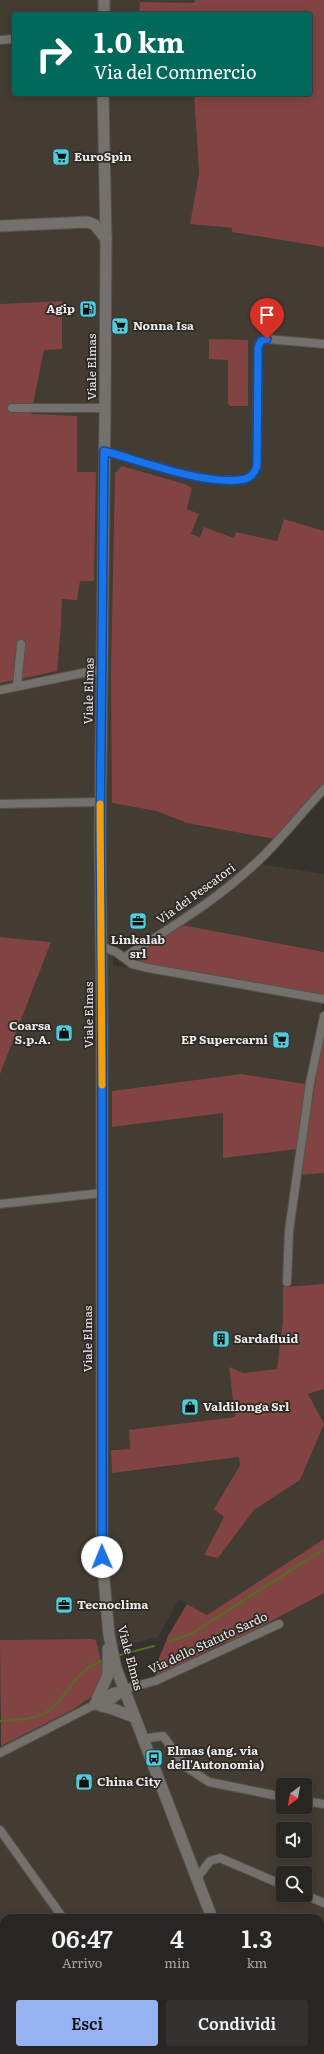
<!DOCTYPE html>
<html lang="it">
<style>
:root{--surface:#282623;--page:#343230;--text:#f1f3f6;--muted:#a5a5a6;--line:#444341;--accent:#95b2f1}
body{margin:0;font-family:Literata,serif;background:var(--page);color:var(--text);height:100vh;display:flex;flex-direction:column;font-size:15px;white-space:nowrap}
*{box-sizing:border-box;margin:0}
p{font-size:13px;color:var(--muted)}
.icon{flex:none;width:22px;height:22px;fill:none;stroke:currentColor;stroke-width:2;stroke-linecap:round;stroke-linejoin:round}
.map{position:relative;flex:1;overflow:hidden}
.sheet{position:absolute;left:0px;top:1914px;width:324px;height:140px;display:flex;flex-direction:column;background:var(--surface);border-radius:12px 12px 0 0;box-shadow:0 2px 10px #0003,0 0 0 1px var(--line)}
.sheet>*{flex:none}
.hud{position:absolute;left:12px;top:12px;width:300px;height:84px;border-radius:4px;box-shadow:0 2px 10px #0003,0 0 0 1px var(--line);background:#00695c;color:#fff;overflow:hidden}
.needle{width:26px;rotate:211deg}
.fabs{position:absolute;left:276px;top:1778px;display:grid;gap:8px}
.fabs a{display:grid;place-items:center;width:36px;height:36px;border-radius:4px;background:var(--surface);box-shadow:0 2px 10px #0003,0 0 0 1px var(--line);font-size:20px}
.pin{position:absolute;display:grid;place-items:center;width:34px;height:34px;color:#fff;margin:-41px -17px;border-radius:50% 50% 50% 0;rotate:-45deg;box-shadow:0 0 4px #0007}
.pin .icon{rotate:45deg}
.me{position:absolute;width:44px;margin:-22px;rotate:359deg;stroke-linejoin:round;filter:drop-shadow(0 0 3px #0008)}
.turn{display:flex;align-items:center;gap:14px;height:84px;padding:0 16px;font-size:18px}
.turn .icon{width:52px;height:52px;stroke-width:2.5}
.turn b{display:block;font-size:28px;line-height:34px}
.eta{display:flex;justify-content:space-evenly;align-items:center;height:68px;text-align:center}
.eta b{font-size:24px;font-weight:600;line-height:28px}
.button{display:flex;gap:8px;margin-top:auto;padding:8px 16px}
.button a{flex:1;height:46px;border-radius:4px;background:var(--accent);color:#111;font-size:16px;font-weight:600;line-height:46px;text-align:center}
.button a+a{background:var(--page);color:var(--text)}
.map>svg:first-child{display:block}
</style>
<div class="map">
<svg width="324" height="2054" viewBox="0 0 324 2054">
<rect width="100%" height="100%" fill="#36332f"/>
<path fill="#433c33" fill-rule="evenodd" d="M0,0H195L194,3L140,2L139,14H14V94H194L199,173L191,224L232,228V232L324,247V531L284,519L277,541L236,532L235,538L204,528L200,537L191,535L199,514L187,509L192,488L185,484L122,466L115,474L112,803L156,811L187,823L274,839L253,863L324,874V952L182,925L141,944H113V965L323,1002L306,1084L241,1074L112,1091V1127L223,1113L297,1149L300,1175L324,1173V1284L283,1287V1320L277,1369L243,1373L229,1368L235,1417L130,1430L131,1449H112L135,1471L239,1457L240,1464L214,1509L224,1517L204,1555L218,1558L254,1510L300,1480L308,1394L324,1389V1539L207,1615L179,1599L158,1637L116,1648L123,1672L127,1682L130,1683L157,1676L224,1643L232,1642L324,1593V2046L320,2047V1918H4V2050H242L244,2054H0V1746L25,1732L91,1639L0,1640V1072L51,942L0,937V683L57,670L61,625L62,599L80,580L94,581L96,472H77L31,414L44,349H62V302L0,304ZM283,1785H305V1807H283ZM283,1829H305V1851H283ZM283,1873H305V1895H283Z"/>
<g fill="#824442">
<polygon points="195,0 324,0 324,247 232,232 232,228 190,224 199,173 194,94 310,94 310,14 139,14 140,2 194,3"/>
<polygon points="62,301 62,349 44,350 31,414 77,416 77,472 96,472 94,581 80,581 77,600 62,599 61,625 57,671 0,683 0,304"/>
<polygon points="209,339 248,340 248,406 230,406 228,404 228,360 209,359"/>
<polygon points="122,466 185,484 192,488 187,509 199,514 191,534 200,537 204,527 234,538 236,532 277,541 284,519 324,531 324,785 274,839 187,823 156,811 112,803 111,673 115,473"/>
<polygon points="182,925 324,952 324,996 145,963 135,959 151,945"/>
<polygon points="0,937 51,942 0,1074"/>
<polygon points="324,1030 324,1173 300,1175"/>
<polygon points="241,1074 306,1084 297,1149 223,1158 223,1113 112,1127 112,1091"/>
<polygon points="324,1284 324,1389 308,1394 324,1424 300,1480 254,1510 218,1558 204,1555 224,1517 214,1509 240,1465 239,1457 112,1473 111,1450 130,1449 129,1430 235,1417 229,1367 243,1373 277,1369 283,1320 283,1287"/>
<polygon points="324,1539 324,1593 232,1642 224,1643 157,1676 153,1673 168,1636 187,1604 207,1615"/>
<polygon points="91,1639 96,1640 103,1670 101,1682 95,1694 74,1709 1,1746 0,1640"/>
<polygon points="324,2046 324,2054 271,2053 320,2050 320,2047"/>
</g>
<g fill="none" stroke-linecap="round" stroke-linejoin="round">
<g stroke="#516e23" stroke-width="2">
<polyline points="168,1642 191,1634 324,1549"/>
<polyline points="120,1655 154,1646"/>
<path d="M0,1721C14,1720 33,1720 45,1713C68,1699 73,1670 104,1660"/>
</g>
<defs>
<g id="minor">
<polyline points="0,40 14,39"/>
<polyline points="12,408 105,408"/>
<path d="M104,451C141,461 209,487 245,479C252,477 255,472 257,466L258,347L261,341L267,339L324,344"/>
<polyline points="17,686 21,644"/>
<polyline points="0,690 102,669"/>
<polyline points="0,804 100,802"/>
<polyline points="101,946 116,952 132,964 148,968 324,999"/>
<path d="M125,957C170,928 217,900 256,863C280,841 301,813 324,789"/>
<polyline points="0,1204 102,1193"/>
<polyline points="287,1282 289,1231 310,1083 324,1016"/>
<polyline points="92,1706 97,1699 113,1692 155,1681 279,1624"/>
<polyline points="142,1739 163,1736 186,1767 209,1782 283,1797"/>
<path d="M0,1753L92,1706C105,1706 115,1699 124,1690"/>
<polyline points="305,1801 324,1804"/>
<polyline points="0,1830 63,1918"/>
<polyline points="197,1878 210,1861 220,1858 283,1885"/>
<polyline points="305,1895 324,1903"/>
</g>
<g id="secondary">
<polyline points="104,0 104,14"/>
<polyline points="103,94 106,239 105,408 100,839 102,1026 102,1557 109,1635 116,1668 212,1918"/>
<polyline points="0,226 88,222 95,225 106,239"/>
<polyline points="97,1699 108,1675 108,1649"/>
<polyline points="101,1706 113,1709 134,1717"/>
</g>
<polyline id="trunk" points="262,2050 263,2054"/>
</defs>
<use href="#minor" stroke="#54524e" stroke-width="10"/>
<use href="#secondary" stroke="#54524e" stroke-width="13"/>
<use href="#trunk" stroke="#54524e" stroke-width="15"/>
<use href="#minor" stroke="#74706c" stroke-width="8"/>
<use href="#secondary" stroke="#74706c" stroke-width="11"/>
<use href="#trunk" stroke="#d16e24" stroke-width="13"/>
</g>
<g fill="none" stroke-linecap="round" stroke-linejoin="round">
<defs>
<path id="route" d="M102,1557V1013L100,839L104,451C142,461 208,487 245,479C252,477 255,472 257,466L258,347L261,341L267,339"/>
</defs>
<use href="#route" stroke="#114b97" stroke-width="10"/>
<use href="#route" stroke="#1a73e8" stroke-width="7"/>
<polyline stroke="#f59e0b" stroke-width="7" points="100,804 102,1085"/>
</g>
<defs>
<symbol id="supermarket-square" viewBox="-11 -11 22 22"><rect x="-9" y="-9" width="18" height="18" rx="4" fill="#52cbda" stroke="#2c2926"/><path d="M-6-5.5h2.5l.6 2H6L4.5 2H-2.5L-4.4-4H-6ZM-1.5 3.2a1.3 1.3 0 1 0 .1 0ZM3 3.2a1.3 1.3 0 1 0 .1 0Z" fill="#111"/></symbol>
<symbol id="fuel-square" viewBox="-11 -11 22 22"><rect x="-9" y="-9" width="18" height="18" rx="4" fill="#52cbda" stroke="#2c2926"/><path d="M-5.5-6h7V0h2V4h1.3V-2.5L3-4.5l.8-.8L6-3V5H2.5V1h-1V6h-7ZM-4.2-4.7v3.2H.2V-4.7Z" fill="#111"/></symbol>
<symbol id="office-square" viewBox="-11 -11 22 22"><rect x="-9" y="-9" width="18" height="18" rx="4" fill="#52cbda" stroke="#2c2926"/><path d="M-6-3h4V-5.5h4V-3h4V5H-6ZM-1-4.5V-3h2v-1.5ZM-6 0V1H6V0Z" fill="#111"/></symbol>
<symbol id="shop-square" viewBox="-11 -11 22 22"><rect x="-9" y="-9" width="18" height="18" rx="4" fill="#52cbda" stroke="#2c2926"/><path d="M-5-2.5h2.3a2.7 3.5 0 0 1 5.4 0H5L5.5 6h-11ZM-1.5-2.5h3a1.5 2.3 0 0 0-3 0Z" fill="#111"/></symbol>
<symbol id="building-square" viewBox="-11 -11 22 22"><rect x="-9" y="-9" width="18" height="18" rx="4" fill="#52cbda" stroke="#2c2926"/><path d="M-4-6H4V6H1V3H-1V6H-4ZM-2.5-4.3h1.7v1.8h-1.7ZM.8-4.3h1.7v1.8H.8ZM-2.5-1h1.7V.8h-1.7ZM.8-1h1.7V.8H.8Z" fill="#111"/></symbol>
<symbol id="bus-square" viewBox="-11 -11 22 22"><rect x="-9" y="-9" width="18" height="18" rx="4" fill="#52cbda" stroke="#2c2926"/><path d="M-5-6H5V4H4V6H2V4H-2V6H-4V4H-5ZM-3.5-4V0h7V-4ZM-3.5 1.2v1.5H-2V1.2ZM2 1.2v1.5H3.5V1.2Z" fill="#111"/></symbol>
</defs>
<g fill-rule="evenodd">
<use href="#supermarket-square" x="51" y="147" width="20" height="20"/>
<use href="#fuel-square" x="78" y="299" width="20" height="20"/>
<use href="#supermarket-square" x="110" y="316" width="20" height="20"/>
<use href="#office-square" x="128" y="911" width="20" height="20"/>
<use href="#shop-square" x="54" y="1023" width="20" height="20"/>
<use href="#supermarket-square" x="271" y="1030" width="20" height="20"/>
<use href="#building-square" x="211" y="1329" width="20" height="20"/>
<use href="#shop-square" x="180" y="1397" width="20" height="20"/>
<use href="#office-square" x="54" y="1595" width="20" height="20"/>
<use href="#bus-square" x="144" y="1748" width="20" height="20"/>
<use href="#shop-square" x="74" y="1772" width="20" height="20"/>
</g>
<g text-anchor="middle" stroke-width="3.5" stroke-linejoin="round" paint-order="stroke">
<g font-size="12" font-weight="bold" fill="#efedea" stroke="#2c2926" text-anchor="start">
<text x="74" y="161">EuroSpin</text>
<text x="75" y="313" text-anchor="end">Agip</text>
<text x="133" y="330">Nonna Isa</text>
<text x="138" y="944" text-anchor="middle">Linkalab<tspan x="138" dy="14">srl</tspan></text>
<text x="51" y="1030" text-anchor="end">Coarsa<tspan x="51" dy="14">S.p.A.</tspan></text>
<text x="268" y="1044" text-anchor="end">EP Supercarni</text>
<text x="234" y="1343">Sardafluid</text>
<text x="203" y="1411">Valdilonga Srl</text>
<text x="77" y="1609">Tecnoclima</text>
<text x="167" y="1755">Elmas (ang. via<tspan x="167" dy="14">dell'Autonomia)</tspan></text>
<text x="97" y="1786">China City</text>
</g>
<g font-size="12" fill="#efedea" stroke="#2c2926">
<text transform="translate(92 367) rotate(-90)" y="4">Viale Elmas</text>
<text transform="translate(89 691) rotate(-89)" y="4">Viale Elmas</text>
<text transform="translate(196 894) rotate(-36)" y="4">Via dei Pescatori</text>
<text transform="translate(89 1015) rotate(-90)" y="4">Viale Elmas</text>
<text transform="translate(88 1339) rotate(-90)" y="4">Viale Elmas</text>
<text transform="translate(208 1643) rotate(-25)" y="4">Via dello Statuto Sardo</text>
<text transform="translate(130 1658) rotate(75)" y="4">Viale Elmas</text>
</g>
</g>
</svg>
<div class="fabs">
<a><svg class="needle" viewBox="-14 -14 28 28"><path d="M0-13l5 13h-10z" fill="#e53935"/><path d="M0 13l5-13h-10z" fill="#a5a5a6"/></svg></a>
<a><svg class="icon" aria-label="sound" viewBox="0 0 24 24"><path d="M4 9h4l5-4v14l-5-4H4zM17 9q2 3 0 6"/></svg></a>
<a><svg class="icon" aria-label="search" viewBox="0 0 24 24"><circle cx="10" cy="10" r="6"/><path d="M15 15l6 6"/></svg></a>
</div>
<div class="pin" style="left:267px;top:339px;background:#d93025"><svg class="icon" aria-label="arrive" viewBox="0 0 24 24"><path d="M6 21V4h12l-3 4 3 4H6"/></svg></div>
<svg class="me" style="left:102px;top:1557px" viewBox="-20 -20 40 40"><circle r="19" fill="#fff"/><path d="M0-13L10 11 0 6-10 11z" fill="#1a73e8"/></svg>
<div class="hud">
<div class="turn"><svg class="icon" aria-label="right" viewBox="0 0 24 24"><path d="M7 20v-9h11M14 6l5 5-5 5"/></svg><div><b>1.0 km</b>Via del Commercio</div></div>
</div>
<section class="sheet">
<div class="eta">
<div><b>06:47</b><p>Arrivo</p></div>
<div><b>4</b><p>min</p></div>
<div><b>1.3</b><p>km</p></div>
</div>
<div class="button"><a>Esci</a><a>Condividi</a></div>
</section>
</div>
